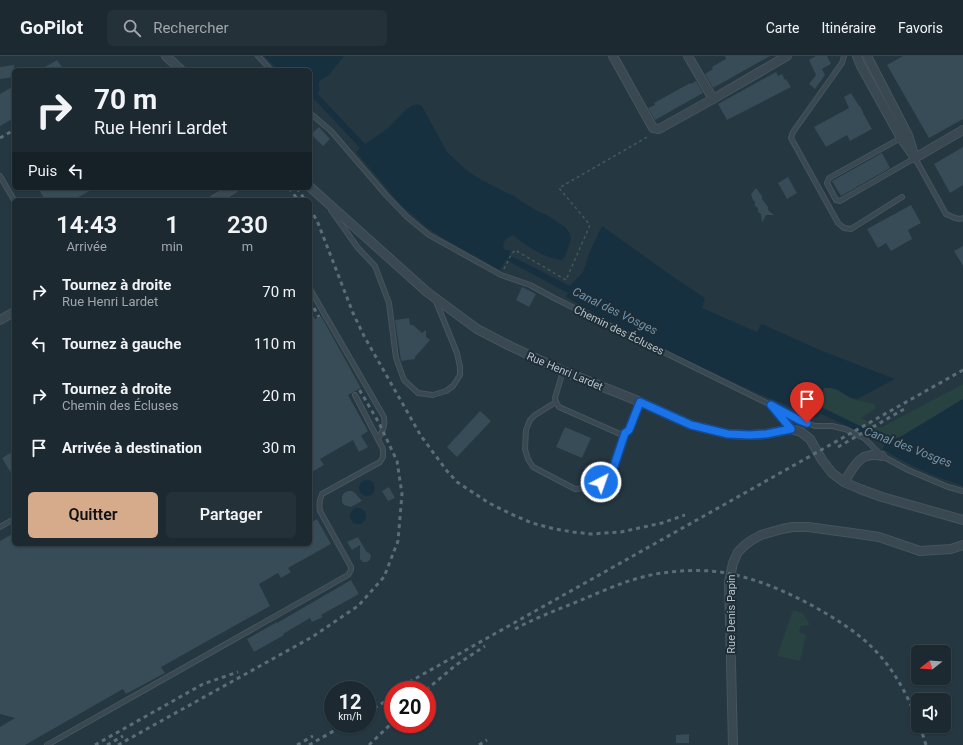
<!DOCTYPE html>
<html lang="fr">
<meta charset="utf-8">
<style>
:root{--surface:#1c2931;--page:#253139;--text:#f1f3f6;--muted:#a0a6ab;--line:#3a454d;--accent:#d6ab8b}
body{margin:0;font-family:Roboto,sans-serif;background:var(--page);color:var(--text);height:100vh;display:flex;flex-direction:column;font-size:15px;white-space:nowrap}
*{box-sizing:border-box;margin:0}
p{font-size:13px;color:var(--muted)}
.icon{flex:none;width:22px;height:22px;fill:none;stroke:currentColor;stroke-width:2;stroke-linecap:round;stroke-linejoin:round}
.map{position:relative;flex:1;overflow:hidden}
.sheet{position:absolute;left:12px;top:142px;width:300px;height:348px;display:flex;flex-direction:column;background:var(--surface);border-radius:6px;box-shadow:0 1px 3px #0004,0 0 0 1px var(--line)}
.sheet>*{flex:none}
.hud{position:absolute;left:12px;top:12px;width:300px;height:122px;border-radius:6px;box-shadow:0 1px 3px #0004,0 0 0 1px var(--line);background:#1c2931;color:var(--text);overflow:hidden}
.needle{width:26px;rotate:253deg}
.controls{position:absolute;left:911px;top:589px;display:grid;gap:8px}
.controls a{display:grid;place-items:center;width:40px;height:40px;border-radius:6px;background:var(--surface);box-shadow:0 1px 3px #0004,0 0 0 1px var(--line);font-size:20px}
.speed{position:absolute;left:324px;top:625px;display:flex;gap:8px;font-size:20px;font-weight:700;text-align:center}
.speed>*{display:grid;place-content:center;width:52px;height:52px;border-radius:50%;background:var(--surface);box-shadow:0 1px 3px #0004,0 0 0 1px var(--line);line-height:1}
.speed small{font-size:10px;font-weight:400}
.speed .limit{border:6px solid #d22;background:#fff;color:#111}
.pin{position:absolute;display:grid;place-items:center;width:34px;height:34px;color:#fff;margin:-41px -17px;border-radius:50% 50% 50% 0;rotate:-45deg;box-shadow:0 0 4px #0007}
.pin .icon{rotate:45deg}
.me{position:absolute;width:44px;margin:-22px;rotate:41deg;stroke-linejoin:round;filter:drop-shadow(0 0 3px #0008)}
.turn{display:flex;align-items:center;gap:14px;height:84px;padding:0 16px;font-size:18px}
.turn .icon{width:52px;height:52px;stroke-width:2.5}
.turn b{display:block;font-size:28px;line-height:34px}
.then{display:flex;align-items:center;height:38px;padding:0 16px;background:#0003;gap:8px;font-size:15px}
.eta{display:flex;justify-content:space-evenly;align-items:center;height:68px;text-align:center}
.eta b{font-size:24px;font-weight:600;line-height:28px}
.action{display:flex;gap:8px;margin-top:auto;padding:8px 16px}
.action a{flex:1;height:46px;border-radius:6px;background:var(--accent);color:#111;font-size:16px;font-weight:600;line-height:46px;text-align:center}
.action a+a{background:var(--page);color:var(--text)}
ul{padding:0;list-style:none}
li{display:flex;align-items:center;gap:12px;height:52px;padding:0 16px}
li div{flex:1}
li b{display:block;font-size:15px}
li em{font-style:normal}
header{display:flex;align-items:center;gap:24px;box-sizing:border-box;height:56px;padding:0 20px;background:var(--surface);border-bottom:1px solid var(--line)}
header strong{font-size:19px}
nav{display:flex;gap:22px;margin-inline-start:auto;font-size:14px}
.search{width:280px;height:36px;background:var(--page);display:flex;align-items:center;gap:10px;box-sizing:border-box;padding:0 14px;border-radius:6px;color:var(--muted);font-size:15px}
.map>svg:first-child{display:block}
</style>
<header>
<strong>GoPilot</strong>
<div class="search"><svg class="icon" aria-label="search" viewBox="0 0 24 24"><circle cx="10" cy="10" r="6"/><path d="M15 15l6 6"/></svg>Rechercher</div>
<nav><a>Carte</a><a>Itinéraire</a><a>Favoris</a></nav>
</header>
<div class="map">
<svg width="963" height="689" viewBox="0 0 963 689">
<rect width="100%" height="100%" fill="#253741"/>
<g fill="#274240">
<polygon points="963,328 963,343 902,380 892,384 887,383 822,352 823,349 821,347 820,345 824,332 834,332 852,343 874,348 876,352 861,362 880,372"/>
<polygon points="793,554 803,557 810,569 801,570 799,576 806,579 800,605 777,600"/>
</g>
<g fill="#173040">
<path d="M264,0H344L328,20C321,22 316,27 320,34L317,37L365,88C375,81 386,75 394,66C399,62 404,54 410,51C414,48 417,48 422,50L447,96L450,99L466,114L480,123L509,138L513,139L521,145L539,156L547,159L566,172L570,178L571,183L565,201L561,204C544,202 527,190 514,180L512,179L505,184L503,190L505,194H511L509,199L570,230L583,216L590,195L602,170L672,220L705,242L702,252L757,276L761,268H762L822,295L895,323L857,343C843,341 840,330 824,332L820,344L821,347L823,349V352L887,383L892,384L902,380L963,343V430C934,420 909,410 883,393L884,388L826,360L820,358L817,362L755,336L652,288L613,268L566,241L568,237L506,204L500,214L443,182L426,171L399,147L356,96L360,92L316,45L312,42L310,43V14H278Z"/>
<circle cx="367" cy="432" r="8"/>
<circle cx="358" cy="460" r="8"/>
</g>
<g fill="#374c57">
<polygon points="725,0 770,0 713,32 705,18 713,13 712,11 726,3"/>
<polygon points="816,0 827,0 831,8 822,13 825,19 815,33 809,28 816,19 809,4"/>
<polygon points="903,0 963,0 963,63 929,82 887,9"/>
<polygon points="57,4 64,14 40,14"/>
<polygon points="14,9 14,21 0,23 0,11"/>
<polygon points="776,16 778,20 782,18 785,24 786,23 791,31 727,64 718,48"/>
<polygon points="696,25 703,37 655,64 648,52 655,49 654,47 690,27 691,28"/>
<polygon points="14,30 14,62 0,70 0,38"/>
<polygon points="851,37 859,50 860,50 863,56 863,57 872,73 850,85 847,79 826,91 814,71 849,52 844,41"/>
<polygon points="319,71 330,83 323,90 311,78"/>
<polygon points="963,91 963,129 950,137 934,108"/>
<polygon points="882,97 890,112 841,140 832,125"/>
<polygon points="788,121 797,137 787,143 778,127"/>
<polygon points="38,132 95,132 73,144 45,144"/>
<polygon points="756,132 762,140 762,143 768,151 768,154 774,159 766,159 762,167 761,158 758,156 758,152 755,150 755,146 753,144 751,138"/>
<polygon points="911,149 921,167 908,174 912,183 891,195 886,187 878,192 867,173"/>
<polygon points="963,190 963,210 954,195"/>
<polygon points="522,231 536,238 529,251 516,244"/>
<polygon points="310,254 315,263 321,260 361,332 348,339 368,375 361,380 368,391 359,396 353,384 320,403 324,409 310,417"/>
<polygon points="409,262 410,269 413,269 422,277 426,274 426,281 430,284 415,301 415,303 401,305 395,264"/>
<polygon points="480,355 491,365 457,401 447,391"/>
<polygon points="565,371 591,382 582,402 556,391"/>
<polygon points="14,395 14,422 2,402"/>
<polygon points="389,431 395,442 388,445 382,435"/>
<polygon points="348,435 352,435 355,437 362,445 351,451 344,449 342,446 342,440 344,437"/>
<polygon points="317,463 331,488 288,512 291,516 281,522 278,517 259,528 270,550 161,611 165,617 126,638 123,633 25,689 0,689 0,671 15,662 0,658 0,485 14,477 14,488 310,488 310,467"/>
<polygon points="358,481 366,495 369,497 371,499 370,504 367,506 363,506 360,503 360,489 352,494 347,486"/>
<polygon points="351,524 359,538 321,559 323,561 312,566 310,562 283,578 284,579 254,596 247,583 277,566 277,567"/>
<polygon points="689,678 689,687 676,687 676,679"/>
</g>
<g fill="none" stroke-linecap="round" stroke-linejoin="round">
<defs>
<g id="lane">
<polyline points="258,0 271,14"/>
<polyline points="844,0 842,7 793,76 791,82 838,167 844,172 851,173 902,141"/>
<polyline points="310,57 331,75 386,139 407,161 429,179 501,219 530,229 554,242 771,349 799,364 815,370 832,370 845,373 864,382 882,400 908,414 948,431 963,435"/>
<polyline points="901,82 829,122 827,127 836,144 840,145 915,102 946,158 955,162 960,163 963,162"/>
<polyline points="0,120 14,144"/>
<polyline points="331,154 358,192 375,210 389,247 396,302 404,324 418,337 433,339 446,335 453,330 460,319 460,311 457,297 435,243"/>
<path d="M310,233L384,361C386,370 382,376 378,383"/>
<polyline points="563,315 555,342 556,346 559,351 620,378 625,377 629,374 640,346"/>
<polyline points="556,346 535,359 530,364 526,374 525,393 528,403 533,411 575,433 586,432 601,426 613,413 625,377"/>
<polyline points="772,350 791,373"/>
<polyline points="0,471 14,463"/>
<path d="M47,689L348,519L351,514V511L320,455C319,449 319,444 322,438L380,406L383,401V393L355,339"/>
</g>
<g id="street">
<polyline points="166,0 181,14"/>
<polyline points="613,0 653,72 659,73 713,43 787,0"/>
<polyline points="688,0 713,43"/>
<polyline points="857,0 861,10 901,82 915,102"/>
<polyline points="867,0 908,79 913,95"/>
<polyline points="915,102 963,74"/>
<polyline points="310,131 427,236 477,273 510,290 563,315 638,345 691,369 728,378 750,379 766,378 791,373 801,376 810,383 822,404 832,417 844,426 860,433 882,441 963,464"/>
<polyline points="214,144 234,132"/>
<polyline points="0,264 14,256"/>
<path d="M844,426C855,410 859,395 882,400"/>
<polyline points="733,689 729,526 733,507 738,496 745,489 752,484 761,479 782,473 793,471 808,471 852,477 879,481 920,495 951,493 963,489"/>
</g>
</defs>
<use href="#lane" stroke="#46545d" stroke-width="6"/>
<use href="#street" stroke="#46545d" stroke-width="10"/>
<polyline stroke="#405a57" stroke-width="1.5" stroke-dasharray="3 3" stroke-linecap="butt" points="504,213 511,199 515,194 566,224 590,169 559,132 649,80"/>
<use href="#lane" stroke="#394851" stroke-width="4"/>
<use href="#street" stroke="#394851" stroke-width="8"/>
<g stroke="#5b6d78" stroke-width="3" stroke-dasharray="4 4" stroke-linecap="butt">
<polyline points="0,82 14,74"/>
<polyline points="289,132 298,144"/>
<polyline points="297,132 305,144"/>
<polyline points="310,152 318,167 353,257 364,280 421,380 447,415 457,426 489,447 511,458 532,467 555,473 573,476 591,478 621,476 662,467 685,459"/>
<polyline points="310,245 319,261"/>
<polyline points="838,391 906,352"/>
<path d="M515,573C535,562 557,554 579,545C605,534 633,521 662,517C684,514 709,513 731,518C760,524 787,536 813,550C840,565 867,582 886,607C900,625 910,645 918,666"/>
<polyline points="395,634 963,314"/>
<polyline points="426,634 456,609 485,590"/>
<polyline points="367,656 393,641"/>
<polyline points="920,670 926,689"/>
<polyline points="95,689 203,628 238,616"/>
<polyline points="107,689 123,680"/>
<polyline points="118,689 312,581 358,550 384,521 398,485 402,438 397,405 379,367 359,333"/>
<polyline points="297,689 313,680"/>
<polyline points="309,689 346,668"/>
<polyline points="369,689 393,666"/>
<polyline points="479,689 487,684"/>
</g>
</g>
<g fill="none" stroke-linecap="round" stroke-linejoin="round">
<defs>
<polyline id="route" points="601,426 613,413 625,377 629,374 640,346 691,369 728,378 750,379 766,378 791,373 771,349 799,364 807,367"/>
</defs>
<use href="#route" stroke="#114b97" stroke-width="10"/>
<use href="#route" stroke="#1a73e8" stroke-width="7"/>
</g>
<g text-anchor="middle" stroke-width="4" stroke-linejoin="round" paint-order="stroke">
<g font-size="11" fill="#b6c2cb" stroke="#1e2d36">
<text transform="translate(619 274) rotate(26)" y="4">Chemin des Écluses</text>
<text transform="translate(565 315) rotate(23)" y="4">Rue Henri Lardet</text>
<text transform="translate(731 558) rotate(-90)" y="4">Rue Denis Papin</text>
</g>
<g font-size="12" font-style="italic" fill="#6f94ab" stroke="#1e2d36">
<text transform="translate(615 255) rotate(26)" y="4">Canal des Vosges</text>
<text transform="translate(908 391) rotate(21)" y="4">Canal des Vosges</text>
</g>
</g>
</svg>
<div class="controls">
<a><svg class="needle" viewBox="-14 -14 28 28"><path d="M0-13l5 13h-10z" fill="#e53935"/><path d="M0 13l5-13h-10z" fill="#a0a6ab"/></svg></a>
<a><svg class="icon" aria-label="sound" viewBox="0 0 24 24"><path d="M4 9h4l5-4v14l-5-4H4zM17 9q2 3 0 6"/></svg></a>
</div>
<div class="speed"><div>12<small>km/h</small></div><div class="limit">20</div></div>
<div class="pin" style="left:807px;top:367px;background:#d93025"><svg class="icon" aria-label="arrive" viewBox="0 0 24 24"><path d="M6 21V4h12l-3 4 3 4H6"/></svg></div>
<svg class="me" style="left:601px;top:426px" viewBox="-20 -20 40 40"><circle r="17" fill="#1a73e8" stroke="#fff" stroke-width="3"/><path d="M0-11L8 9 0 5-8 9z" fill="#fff"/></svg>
<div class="hud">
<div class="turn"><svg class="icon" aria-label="right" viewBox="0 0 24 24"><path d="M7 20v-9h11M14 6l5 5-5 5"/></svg><div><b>70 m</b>Rue Henri Lardet</div></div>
<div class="then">Puis<svg class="icon" aria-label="left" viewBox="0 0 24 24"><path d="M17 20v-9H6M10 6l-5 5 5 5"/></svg></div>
</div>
<section class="sheet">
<div class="eta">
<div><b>14:43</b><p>Arrivée</p></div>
<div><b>1</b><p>min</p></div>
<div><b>230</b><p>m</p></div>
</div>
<ul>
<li><svg class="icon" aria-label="right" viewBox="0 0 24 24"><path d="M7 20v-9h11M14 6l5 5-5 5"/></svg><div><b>Tournez à droite</b><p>Rue Henri Lardet</p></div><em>70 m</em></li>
<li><svg class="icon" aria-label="left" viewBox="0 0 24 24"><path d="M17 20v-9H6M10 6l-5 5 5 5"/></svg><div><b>Tournez à gauche</b></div><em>110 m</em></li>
<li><svg class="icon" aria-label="right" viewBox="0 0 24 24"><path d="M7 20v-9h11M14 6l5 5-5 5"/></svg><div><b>Tournez à droite</b><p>Chemin des Écluses</p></div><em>20 m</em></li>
<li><svg class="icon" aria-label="arrive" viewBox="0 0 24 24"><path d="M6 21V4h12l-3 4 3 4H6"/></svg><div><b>Arrivée à destination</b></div><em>30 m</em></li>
</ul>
<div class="action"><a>Quitter</a><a>Partager</a></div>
</section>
</div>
